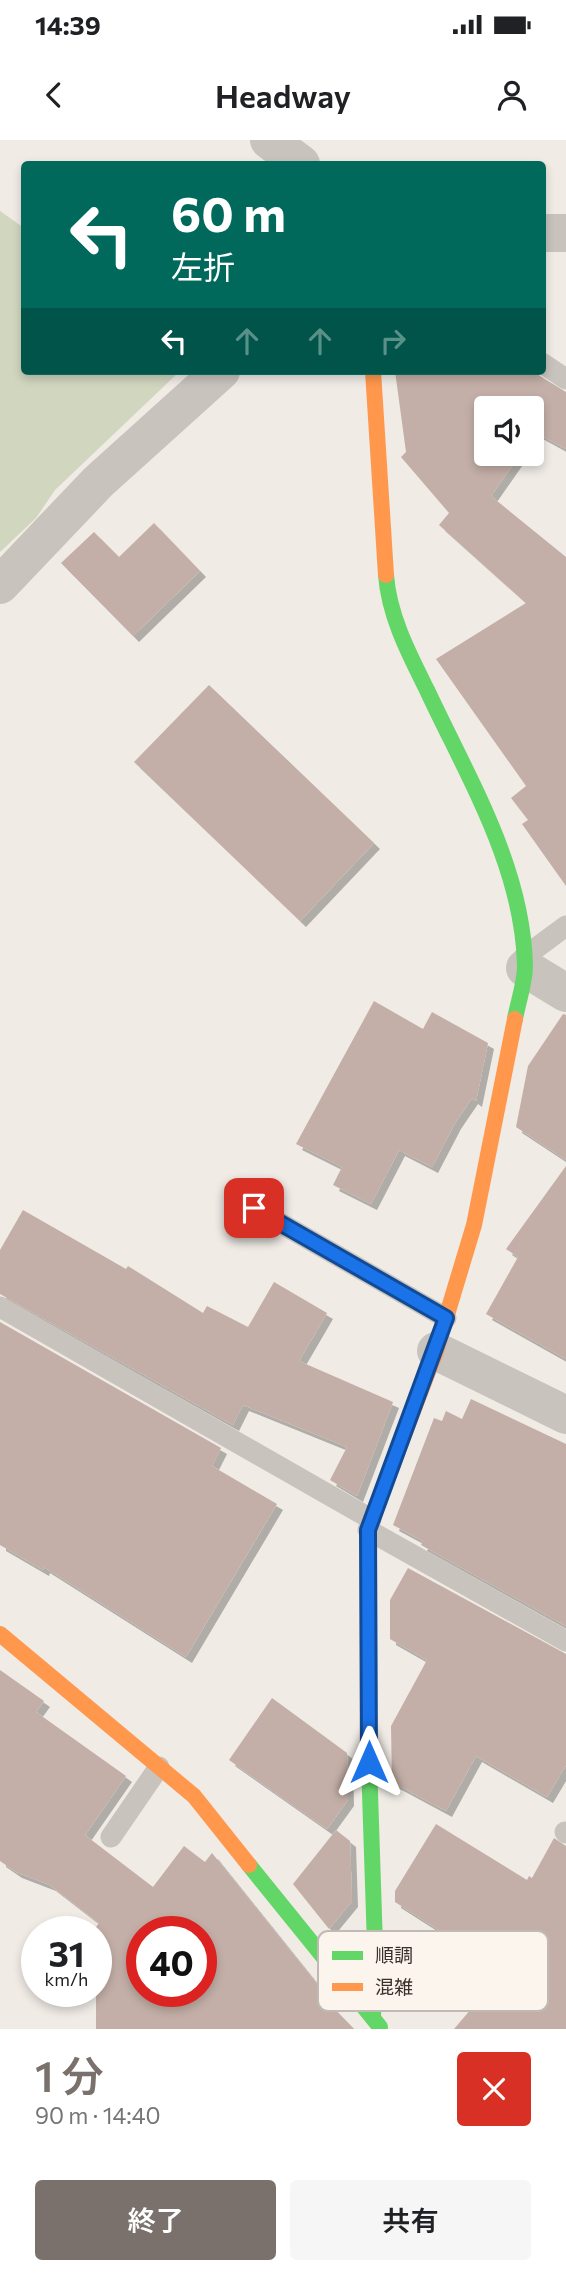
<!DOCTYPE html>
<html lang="ja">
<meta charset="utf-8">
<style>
:root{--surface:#fff;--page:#f6f6f6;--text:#202124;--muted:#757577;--accent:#7a716c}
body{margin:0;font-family:Commissioner,"Noto Sans JP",sans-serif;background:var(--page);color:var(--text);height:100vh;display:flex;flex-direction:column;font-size:26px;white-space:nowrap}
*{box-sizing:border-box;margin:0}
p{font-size:23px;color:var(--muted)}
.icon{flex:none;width:38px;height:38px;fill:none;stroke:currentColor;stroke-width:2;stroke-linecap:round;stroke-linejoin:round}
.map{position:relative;height:1889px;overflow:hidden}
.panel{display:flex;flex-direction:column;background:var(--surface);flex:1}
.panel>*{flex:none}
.guide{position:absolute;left:21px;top:21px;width:525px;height:214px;border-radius:7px;box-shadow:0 4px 10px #0003;background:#00695c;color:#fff;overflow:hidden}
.buttons{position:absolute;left:474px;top:256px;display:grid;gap:14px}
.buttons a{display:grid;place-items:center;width:70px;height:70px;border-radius:7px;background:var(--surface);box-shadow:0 4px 10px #0003;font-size:35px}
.speed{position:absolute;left:21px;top:1776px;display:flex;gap:14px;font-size:35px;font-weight:700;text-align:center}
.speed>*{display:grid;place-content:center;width:91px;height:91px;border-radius:50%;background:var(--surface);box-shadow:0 4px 10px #0003;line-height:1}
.speed small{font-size:18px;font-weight:400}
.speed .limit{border:10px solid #d22;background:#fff;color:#111}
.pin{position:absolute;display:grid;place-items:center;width:60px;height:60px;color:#fff;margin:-30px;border-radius:14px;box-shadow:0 4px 10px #0006}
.me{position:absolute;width:77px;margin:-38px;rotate:0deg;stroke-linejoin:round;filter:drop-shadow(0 0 5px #0008)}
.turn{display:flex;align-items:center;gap:24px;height:147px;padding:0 35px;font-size:32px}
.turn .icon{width:91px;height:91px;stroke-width:2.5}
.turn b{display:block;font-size:49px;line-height:60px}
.lanes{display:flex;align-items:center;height:66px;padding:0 35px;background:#0003;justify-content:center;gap:35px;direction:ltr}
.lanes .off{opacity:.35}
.round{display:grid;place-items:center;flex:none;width:74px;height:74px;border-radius:7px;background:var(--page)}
.headline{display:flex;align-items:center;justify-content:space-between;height:119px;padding:0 35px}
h1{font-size:42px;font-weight:600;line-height:52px;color:var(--accent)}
.cta{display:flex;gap:14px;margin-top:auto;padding:14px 35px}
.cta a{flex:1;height:80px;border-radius:7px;background:var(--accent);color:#fff;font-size:28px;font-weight:600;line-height:80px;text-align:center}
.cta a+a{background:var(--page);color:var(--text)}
.status{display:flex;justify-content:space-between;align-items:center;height:49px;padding:0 35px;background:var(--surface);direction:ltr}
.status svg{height:19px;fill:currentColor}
header{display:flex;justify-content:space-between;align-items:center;height:91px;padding:0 35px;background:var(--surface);font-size:32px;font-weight:600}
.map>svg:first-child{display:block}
</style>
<div class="status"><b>14:39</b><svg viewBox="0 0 49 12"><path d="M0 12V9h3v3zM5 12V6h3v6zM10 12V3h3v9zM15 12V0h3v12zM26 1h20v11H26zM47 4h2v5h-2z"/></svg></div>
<header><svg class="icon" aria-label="back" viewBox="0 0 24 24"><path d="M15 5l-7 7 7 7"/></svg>Headway<svg class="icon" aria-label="person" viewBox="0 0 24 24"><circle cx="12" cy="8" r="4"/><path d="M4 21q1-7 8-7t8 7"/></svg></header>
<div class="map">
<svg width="566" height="1889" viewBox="0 0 566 1889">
<defs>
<filter id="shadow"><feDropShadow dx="6" dy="6" stdDeviation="0" flood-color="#0004"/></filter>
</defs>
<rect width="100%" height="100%" fill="#f0ebe5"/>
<polygon fill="#d1d6bf" points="0,71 24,88 24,231 180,231 55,350 36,378 0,412"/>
<g fill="#c3afa7" fill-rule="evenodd" filter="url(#shadow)">
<polygon points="395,231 532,231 566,252 566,309 535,292 532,297 532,268 486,268 486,313 521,313 491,356 566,417 566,746 522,684 528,680 511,658 526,646 436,519 526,463 439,385 449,373 401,317 406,312"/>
<polygon points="154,383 200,431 133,496 61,423 94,392 119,417"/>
<polygon points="209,545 374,703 300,781 134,622"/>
<polygon points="374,861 423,889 432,872 488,903 476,961 472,958 455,983 432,1027 399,1010 371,1064 333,1045 342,1027 296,1004"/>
<polygon points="563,874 566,875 566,1020 516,987 528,926"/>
<polygon points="566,1026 566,1219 486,1174 518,1117 506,1109"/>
<polygon points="23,1070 126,1129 128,1126 203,1173 207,1166 248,1187 274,1142 327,1173 299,1221 393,1262 357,1356 330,1340 347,1307 243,1265 233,1285 0,1154 0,1110"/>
<polygon points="0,1182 221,1308 212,1326 277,1364 186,1517 44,1427 43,1430 0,1405"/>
<polygon points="471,1259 566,1304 566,1486 421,1405 423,1401 393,1385 434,1278 442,1281 446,1271 462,1279"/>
<polygon points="408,1428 566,1514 566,1625 547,1657 476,1616 446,1671 392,1642 391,1586 427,1520 390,1499 390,1460"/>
<path d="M0,1530L44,1561L36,1572L126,1636L85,1695L153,1747L184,1706L205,1722L212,1713L321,1849L318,1852L354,1889H96V1787L99,1783L50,1745L16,1732L0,1721ZM142,1792H201V1852H142Z"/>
<polygon points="272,1558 347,1613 348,1660 327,1689 229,1620"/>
<polygon points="436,1684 527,1740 529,1736 532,1738 554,1698 566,1706 566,1889 454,1889 495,1841 474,1828 481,1817 395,1762 395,1751"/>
<polygon points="336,1690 350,1701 352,1761 329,1789 293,1744"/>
</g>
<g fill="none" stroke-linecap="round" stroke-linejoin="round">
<g stroke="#c9c3be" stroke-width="21">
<polyline points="542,223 566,239"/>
<polyline points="524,817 566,786"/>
<polyline points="254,1068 446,1178"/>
<polyline points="0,1167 371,1379"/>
<polyline points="368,1390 566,1501"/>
<polyline points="565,1692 566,1693"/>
<polyline points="111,1697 159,1627"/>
</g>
<g stroke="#c9c3be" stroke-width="38">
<polyline points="269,0 301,24"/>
<polyline points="542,93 566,93"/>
<polyline points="0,445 98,342 221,231"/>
<polyline points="525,828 566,853"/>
<polyline points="436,1211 566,1275"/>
</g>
<g stroke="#63d668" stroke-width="16">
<path d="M386,435C389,476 409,514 427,550C468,638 523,727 525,826C525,843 518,862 515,879"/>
<polyline points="249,1725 380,1887"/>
<polyline points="373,1878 375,1806 369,1622 368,1390 389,1334"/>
</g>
<g stroke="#ff974d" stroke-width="16">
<polyline points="373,231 386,435"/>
<polyline points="389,1334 436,1211 474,1085 515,879"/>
<polyline points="0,1494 194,1656 249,1725"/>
</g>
</g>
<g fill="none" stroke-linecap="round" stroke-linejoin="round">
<defs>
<polyline id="route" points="254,1068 446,1178 368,1390 369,1622"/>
</defs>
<use href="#route" stroke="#114b97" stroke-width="18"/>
<use href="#route" stroke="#1a73e8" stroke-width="12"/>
</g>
<rect x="318" y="1791" width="230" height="80" rx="10" fill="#fbf5ee" stroke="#c1bab4" stroke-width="2"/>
<rect x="332" y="1811" width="31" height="9" fill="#63d668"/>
<rect x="332" y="1843" width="31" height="8" fill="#ff974d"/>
<g font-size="19" fill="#3b302b">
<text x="375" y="1822">順調</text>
<text x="375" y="1854">混雑</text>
</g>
</svg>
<div class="buttons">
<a><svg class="icon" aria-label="sound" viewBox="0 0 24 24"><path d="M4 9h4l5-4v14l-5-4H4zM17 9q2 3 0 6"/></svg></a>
</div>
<div class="speed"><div>31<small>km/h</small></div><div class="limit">40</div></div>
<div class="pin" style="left:254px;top:1068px;background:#d93025"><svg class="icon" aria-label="arrive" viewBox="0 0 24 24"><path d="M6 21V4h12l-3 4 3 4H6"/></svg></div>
<svg class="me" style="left:369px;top:1622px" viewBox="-20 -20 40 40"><path d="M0-17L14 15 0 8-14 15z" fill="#1a73e8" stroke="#fff" stroke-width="4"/></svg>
<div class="guide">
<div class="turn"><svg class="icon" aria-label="left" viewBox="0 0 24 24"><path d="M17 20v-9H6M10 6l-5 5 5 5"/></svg><div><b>60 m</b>左折</div></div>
<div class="lanes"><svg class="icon" aria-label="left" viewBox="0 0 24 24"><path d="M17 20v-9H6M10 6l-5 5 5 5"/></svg><svg class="icon off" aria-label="ahead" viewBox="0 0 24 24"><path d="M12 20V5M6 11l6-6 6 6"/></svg><svg class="icon off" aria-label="ahead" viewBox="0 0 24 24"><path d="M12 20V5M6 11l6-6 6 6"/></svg><svg class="icon off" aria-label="right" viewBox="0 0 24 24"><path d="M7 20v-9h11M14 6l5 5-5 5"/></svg></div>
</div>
</div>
<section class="panel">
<div class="headline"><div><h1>1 分</h1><p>90 m · 14:40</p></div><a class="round" style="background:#d93025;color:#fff"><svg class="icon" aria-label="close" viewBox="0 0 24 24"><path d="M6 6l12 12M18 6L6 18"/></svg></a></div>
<div class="cta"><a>終了</a><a>共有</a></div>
</section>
